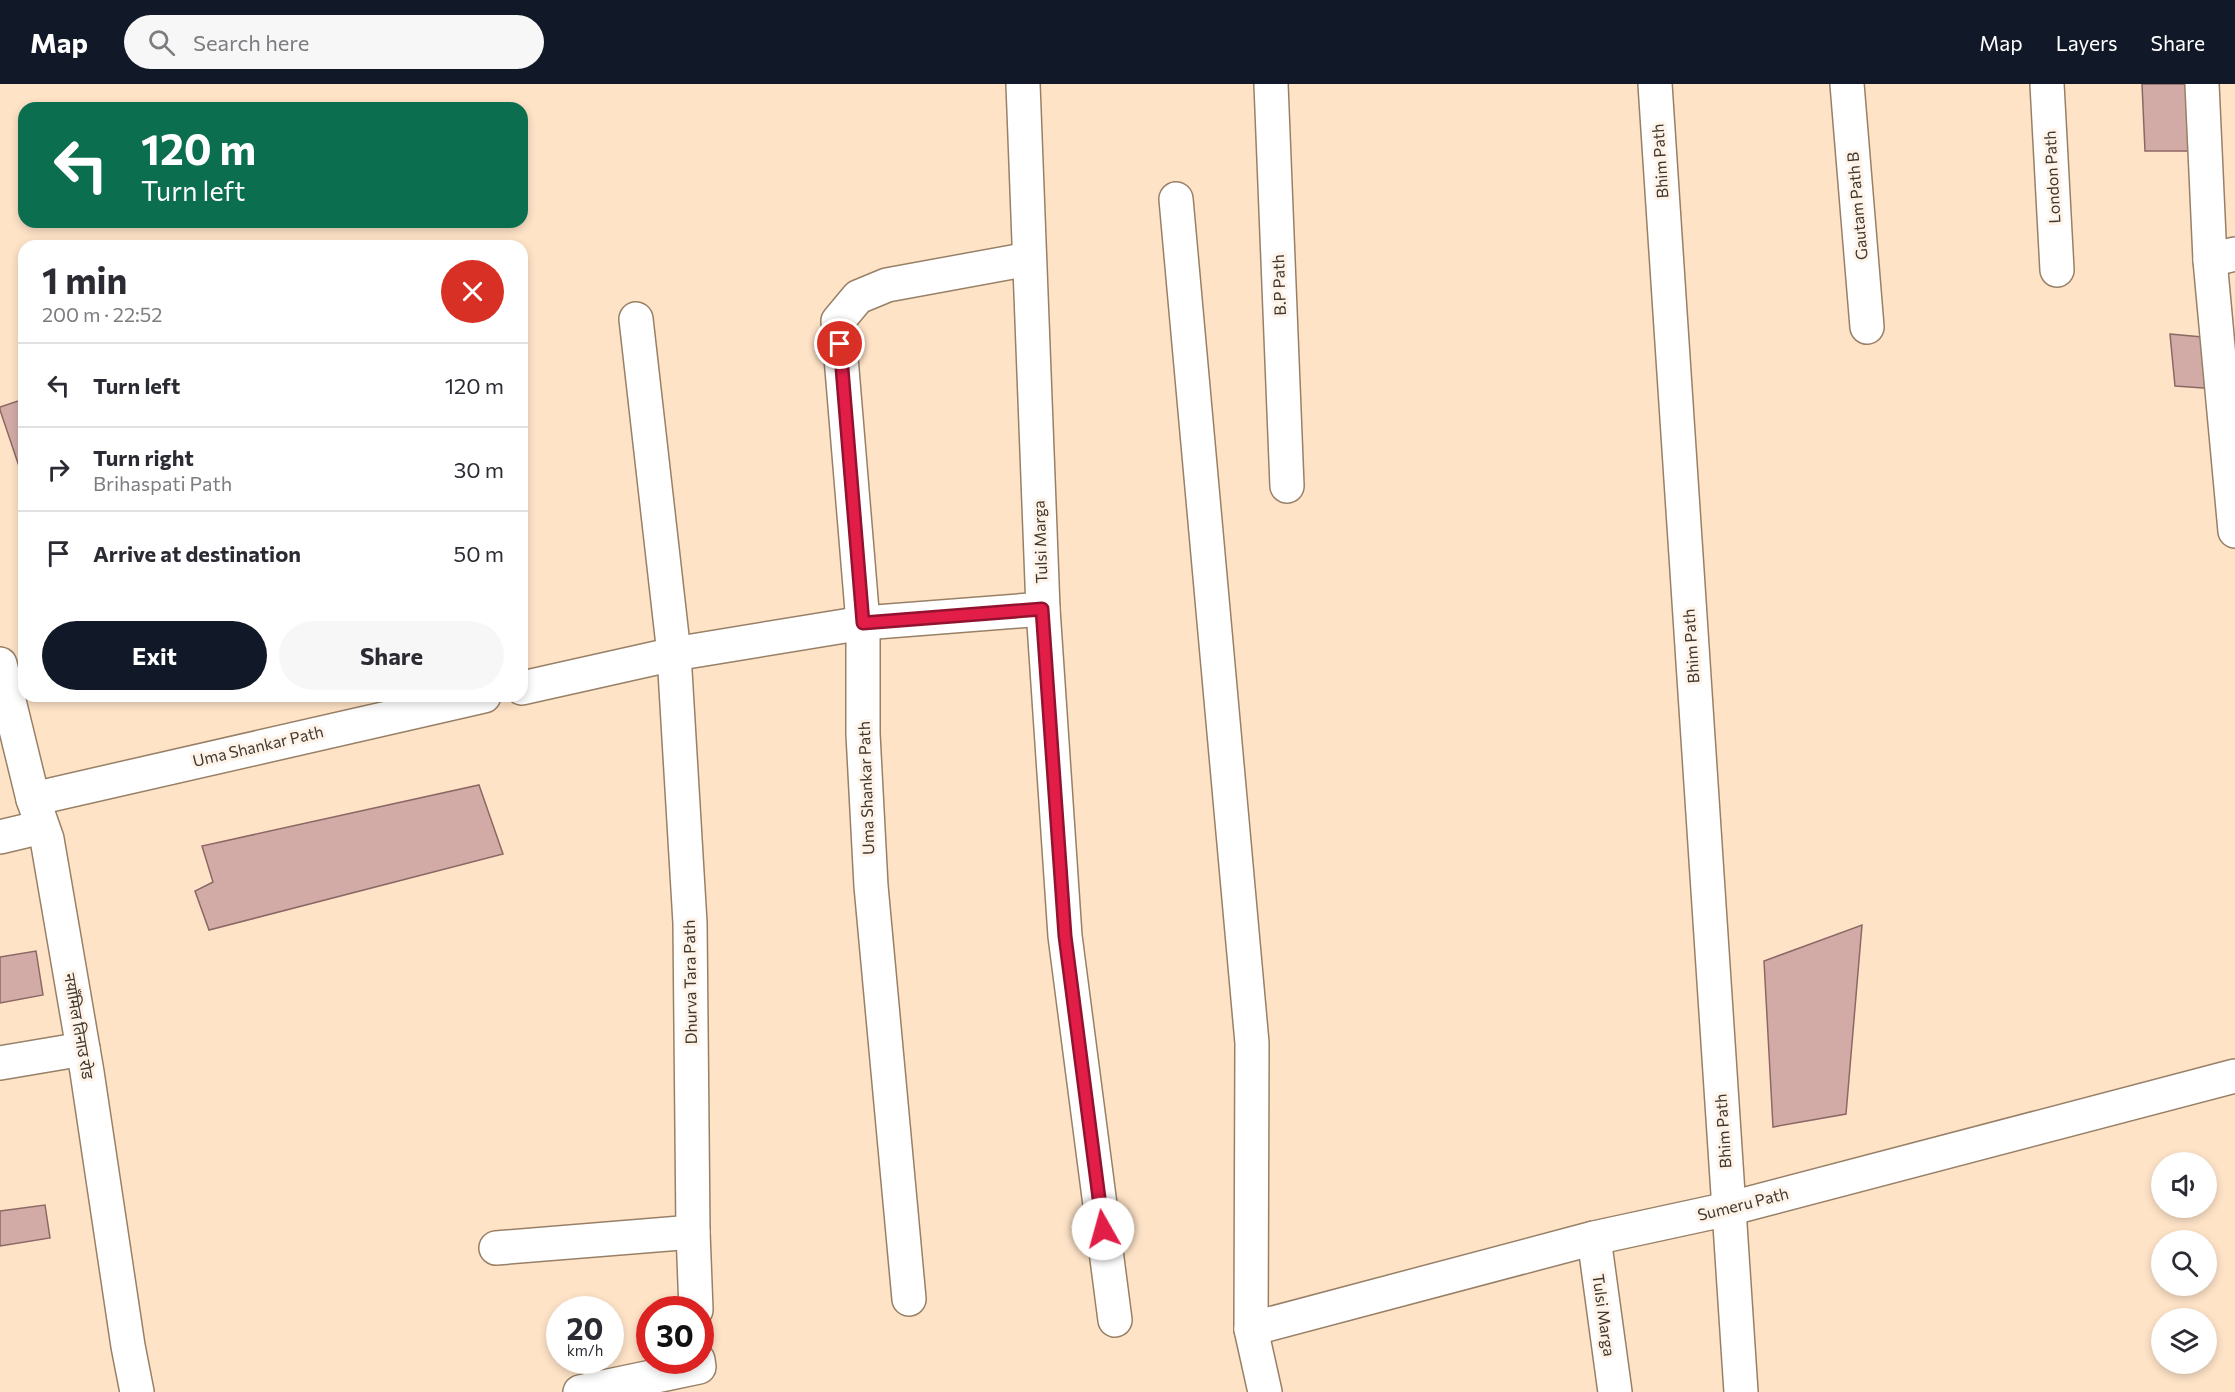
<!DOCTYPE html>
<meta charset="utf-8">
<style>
:root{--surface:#fff;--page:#f7f7f7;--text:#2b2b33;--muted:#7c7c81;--line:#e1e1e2;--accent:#111827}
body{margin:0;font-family:Commissioner,"Noto Sans Devanagari",sans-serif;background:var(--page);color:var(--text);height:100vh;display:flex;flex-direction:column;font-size:22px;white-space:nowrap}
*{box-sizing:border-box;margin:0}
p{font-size:20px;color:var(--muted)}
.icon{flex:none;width:33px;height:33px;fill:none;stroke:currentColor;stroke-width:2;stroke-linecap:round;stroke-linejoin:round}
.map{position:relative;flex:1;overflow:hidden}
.drawer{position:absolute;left:18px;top:156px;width:510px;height:462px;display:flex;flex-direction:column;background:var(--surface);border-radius:18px;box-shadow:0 3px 9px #0003}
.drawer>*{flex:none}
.guide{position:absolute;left:18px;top:18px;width:510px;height:126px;border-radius:18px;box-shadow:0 3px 9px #0003;background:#0b6e4f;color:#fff;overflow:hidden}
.tools{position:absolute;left:2151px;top:1068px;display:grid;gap:12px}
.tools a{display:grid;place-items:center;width:66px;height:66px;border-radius:50%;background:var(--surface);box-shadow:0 3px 9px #0003;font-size:30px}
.speed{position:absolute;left:546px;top:1212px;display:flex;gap:12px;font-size:30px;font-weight:700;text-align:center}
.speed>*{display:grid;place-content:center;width:78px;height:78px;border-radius:50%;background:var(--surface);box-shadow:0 3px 9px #0003;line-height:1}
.speed small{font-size:15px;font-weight:400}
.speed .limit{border:9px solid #d22;background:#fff;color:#111}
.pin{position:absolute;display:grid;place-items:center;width:51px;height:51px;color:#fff;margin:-26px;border:3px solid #fff;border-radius:50%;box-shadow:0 2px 6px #0007}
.me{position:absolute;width:66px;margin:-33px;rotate:353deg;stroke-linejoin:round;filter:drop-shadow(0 0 4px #0008)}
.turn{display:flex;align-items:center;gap:21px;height:126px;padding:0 24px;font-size:27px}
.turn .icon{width:78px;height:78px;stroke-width:2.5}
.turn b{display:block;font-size:42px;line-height:51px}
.round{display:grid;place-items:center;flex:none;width:63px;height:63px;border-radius:32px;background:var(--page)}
.overview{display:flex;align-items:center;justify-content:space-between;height:102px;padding:0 24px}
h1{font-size:36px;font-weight:700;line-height:45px}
.action{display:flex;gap:12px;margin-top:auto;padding:12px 24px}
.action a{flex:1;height:69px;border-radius:36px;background:var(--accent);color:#fff;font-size:24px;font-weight:700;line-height:69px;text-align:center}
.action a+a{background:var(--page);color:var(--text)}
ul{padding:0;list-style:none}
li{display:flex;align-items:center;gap:18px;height:84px;padding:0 24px;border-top:2px solid var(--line)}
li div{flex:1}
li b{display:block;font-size:22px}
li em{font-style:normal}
header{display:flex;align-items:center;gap:36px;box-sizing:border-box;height:84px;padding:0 30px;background:var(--accent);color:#fff}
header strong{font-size:28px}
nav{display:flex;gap:33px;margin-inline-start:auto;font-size:21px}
.search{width:420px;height:54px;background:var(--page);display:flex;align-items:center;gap:15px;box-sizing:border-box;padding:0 21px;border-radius:33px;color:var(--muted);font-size:22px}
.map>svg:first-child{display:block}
</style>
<header>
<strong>Map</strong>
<div class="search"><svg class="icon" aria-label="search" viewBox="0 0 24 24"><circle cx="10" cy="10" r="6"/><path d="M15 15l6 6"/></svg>Search here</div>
<nav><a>Map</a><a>Layers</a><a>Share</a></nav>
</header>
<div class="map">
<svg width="2235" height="1308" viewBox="0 0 2235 1308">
<rect width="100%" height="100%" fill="#fee3c7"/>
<g fill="#d2aba7" stroke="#8c6865" stroke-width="1.5">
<polygon points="2142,0 2198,0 2200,67 2145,67"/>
<polygon points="2170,250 2213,254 2217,305 2175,302"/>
<polygon points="24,315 24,397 0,326 0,323"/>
<polygon points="479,701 503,770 209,846 195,807 213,798 202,762"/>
<polygon points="1862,841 1846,1030 1773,1043 1764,877"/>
<polygon points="36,867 43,911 0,919 0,873"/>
<polygon points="45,1121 50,1154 0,1162 0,1127"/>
</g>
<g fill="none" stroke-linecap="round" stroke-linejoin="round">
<defs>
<g id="minor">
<polyline points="1023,0 1043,525 1065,852 1115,1236"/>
<polyline points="1271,0 1287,402"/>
<polyline points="1655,0 1741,1308"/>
<polyline points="1847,0 1867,243"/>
<polyline points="2047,0 2057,186"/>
<polyline points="2202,0 2210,176 2235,170"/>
<polyline points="1176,115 1252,959 1251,1245 1265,1308"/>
<polyline points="1029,175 887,201 858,213 838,237 863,539 1043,525"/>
<polyline points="2210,176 2235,447"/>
<polyline points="636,235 674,570 690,839 693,1148 696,1226"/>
<polyline points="522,604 674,570 863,539 863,650 871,802 909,1215"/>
<polyline points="33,715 484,612"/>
<polyline points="0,753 42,743"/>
<polyline points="0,979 83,965"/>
<polyline points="1594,1154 1615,1308"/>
<polyline points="496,1164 693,1148"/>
<polyline points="1251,1245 1594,1154 1728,1125 2235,992"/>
<polyline points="580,1308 699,1283 698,1276"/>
</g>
<polyline id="tertiary" points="0,580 33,715 47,755 87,988 128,1262 137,1308"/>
</defs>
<use href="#minor" stroke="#988067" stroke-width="36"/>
<use href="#tertiary" stroke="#988067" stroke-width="36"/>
<use href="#minor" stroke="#fff" stroke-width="33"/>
<use href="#tertiary" stroke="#fff" stroke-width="33"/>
</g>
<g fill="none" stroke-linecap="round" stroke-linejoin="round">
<defs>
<polyline id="route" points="840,260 863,539 1042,525 1065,852 1103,1145"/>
</defs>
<use href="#route" stroke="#92132f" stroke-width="15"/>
<use href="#route" stroke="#e11d48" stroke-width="10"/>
</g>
<g text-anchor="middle" stroke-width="6" stroke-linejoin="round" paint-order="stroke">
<g font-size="16" fill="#42372c" stroke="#fef3e8">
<text transform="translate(1660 77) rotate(-94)" y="6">Bhim Path</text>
<text transform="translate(2052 93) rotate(-93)" y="6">London Path</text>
<text transform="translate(1857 122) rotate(-95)" y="6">Gautam Path B</text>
<text transform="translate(1279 201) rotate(-92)" y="6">B.P Path</text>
<text transform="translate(1040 458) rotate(-92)" y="6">Tulsi Marga</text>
<text transform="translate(1691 562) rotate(-94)" y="6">Bhim Path</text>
<text transform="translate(258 662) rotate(-13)" y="6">Uma Shankar Path</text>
<text transform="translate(866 704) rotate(-92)" y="6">Uma Shankar Path</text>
<text transform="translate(690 898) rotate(-91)" y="6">Dhurva Tara Path</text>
<text transform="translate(79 942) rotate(80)" y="6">नयाँमिल तिनाउ रोड</text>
<text transform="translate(1723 1047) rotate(-94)" y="6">Bhim Path</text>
<text transform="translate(1743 1120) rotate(-14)" y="6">Sumeru Path</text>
<text transform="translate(1604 1231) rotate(82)" y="6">Tulsi Marga</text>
</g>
</g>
</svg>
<div class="tools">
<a><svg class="icon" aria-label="sound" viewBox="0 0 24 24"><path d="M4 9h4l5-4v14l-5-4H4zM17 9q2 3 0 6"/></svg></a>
<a><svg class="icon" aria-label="search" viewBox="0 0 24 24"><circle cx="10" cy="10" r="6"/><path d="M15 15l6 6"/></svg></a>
<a><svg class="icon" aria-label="layers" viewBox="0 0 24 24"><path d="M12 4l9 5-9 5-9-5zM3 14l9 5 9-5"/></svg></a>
</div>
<div class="speed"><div>20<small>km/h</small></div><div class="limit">30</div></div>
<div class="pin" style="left:840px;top:260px;background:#d93025"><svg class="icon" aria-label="arrive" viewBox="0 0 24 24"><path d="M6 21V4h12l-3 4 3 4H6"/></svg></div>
<svg class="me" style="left:1103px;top:1145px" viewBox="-20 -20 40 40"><circle r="19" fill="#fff"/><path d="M0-13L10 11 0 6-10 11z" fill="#e11d48"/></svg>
<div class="guide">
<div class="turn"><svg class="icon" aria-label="left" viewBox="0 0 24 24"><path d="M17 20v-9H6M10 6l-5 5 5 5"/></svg><div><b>120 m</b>Turn left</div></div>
</div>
<section class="drawer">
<div class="overview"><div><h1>1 min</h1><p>200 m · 22:52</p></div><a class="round" style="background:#d93025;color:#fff"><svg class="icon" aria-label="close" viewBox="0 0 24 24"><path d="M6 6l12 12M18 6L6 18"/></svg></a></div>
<ul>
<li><svg class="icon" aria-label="left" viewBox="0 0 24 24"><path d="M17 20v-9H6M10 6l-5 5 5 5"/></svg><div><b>Turn left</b></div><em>120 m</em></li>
<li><svg class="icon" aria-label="right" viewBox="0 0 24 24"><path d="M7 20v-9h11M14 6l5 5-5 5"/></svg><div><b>Turn right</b><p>Brihaspati Path</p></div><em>30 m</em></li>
<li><svg class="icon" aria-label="arrive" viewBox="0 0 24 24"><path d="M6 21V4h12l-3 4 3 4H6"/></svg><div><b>Arrive at destination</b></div><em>50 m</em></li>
</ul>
<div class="action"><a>Exit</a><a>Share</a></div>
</section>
</div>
